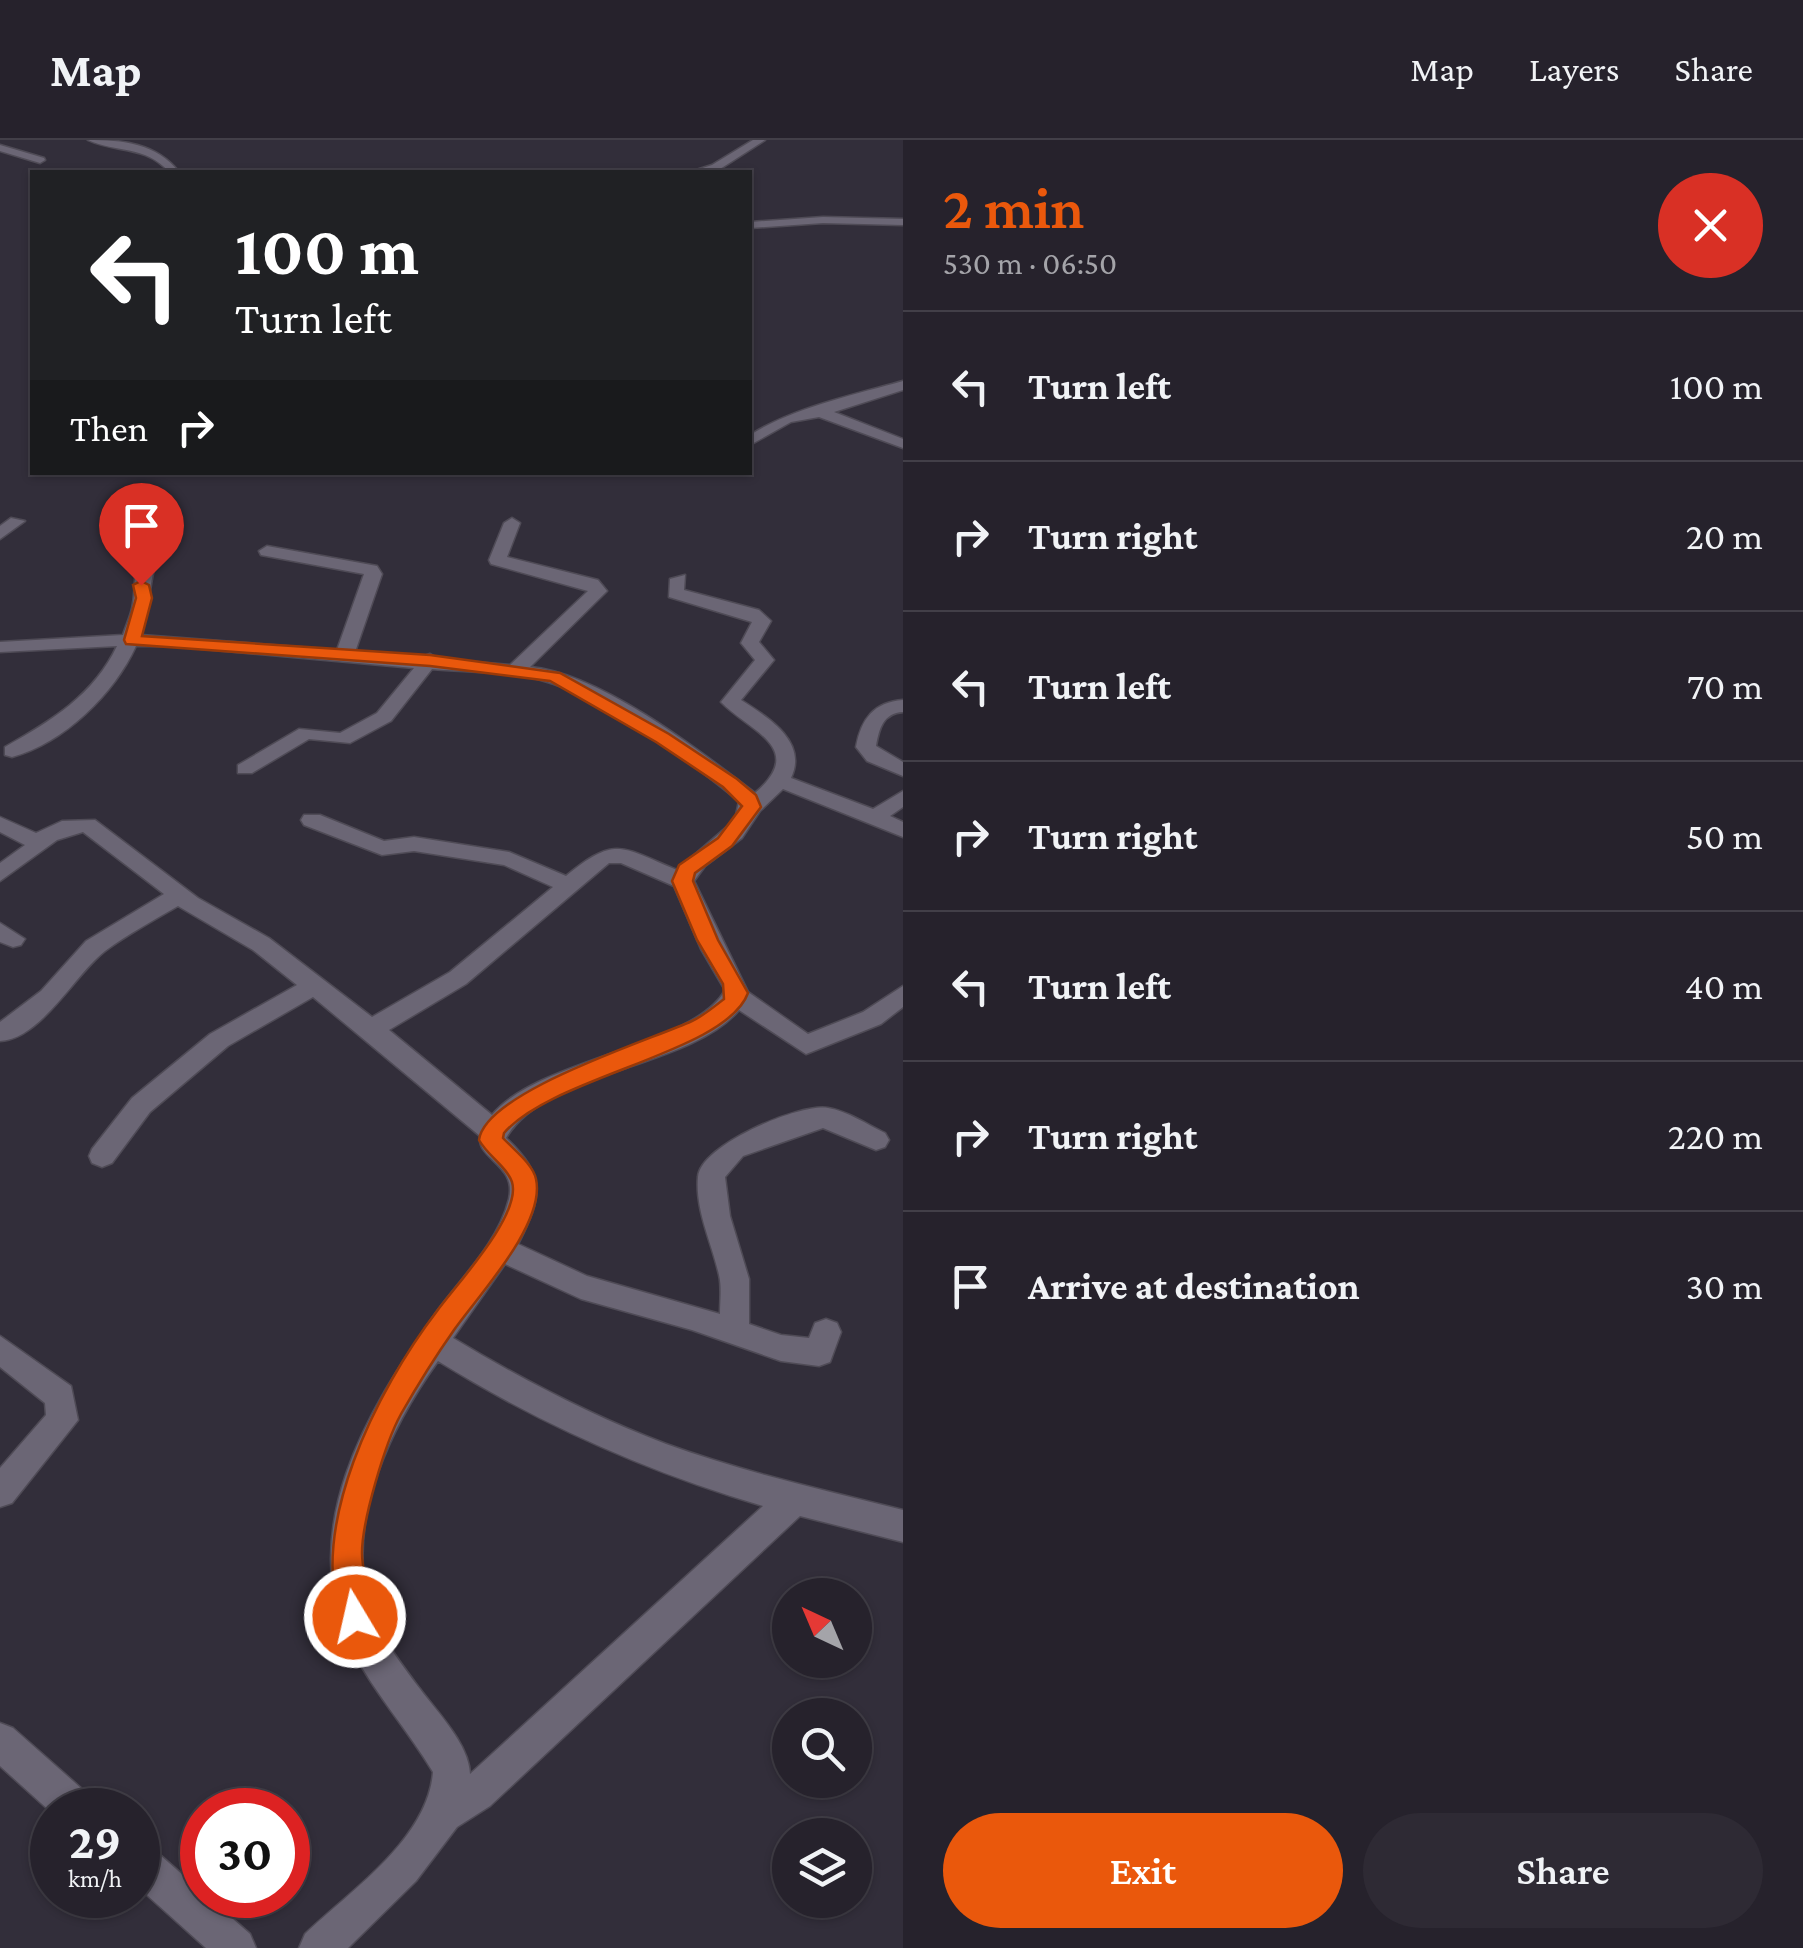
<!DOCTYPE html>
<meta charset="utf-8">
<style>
:root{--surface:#26222c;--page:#2e2a34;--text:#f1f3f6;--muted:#a4a4a9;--line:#423f48;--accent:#ea580c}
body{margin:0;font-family:"Crimson Pro",serif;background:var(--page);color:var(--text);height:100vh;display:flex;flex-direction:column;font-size:38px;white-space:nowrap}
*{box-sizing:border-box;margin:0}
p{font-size:32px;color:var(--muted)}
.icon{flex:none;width:55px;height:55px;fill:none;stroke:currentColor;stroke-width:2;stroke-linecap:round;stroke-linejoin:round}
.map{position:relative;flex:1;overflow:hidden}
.panel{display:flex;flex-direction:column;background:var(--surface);width:900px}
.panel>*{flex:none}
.hud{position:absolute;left:30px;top:30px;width:722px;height:305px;border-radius:0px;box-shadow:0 2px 8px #0004,0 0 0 2px var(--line);background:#202124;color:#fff;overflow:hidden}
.needle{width:65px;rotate:316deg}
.fabs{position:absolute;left:772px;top:1438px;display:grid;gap:20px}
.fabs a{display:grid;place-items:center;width:100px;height:100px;border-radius:50%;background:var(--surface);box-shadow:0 2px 8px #0004,0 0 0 2px var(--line);font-size:50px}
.speed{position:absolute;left:30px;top:1648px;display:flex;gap:20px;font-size:50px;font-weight:700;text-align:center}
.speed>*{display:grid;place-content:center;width:130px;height:130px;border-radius:50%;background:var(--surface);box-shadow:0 2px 8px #0004,0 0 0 2px var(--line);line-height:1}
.speed small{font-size:25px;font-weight:400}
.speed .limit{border:15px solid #d22;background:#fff;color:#111}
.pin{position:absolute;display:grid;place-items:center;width:85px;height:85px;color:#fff;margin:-102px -42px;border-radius:50% 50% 50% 0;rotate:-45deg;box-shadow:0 0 10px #0007}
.pin .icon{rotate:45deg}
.me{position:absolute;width:110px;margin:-55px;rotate:351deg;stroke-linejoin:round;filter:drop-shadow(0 0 8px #0008)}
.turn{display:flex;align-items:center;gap:35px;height:210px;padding:0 40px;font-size:45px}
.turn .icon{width:130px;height:130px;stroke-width:2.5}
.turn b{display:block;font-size:70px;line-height:85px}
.then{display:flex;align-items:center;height:95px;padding:0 40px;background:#0003;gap:20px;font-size:38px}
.round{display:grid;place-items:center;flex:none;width:105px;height:105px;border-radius:52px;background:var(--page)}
.headline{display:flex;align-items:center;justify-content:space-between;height:170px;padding:0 40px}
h1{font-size:60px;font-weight:600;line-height:75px;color:var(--accent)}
.cta{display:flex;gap:20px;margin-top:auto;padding:20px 40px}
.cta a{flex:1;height:115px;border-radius:60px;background:var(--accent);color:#fff;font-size:40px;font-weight:600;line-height:115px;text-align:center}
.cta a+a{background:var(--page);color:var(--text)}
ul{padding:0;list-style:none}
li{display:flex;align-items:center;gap:30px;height:150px;padding:0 40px;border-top:2px solid var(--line)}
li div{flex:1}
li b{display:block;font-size:38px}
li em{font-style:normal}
header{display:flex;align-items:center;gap:60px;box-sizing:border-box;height:140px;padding:0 50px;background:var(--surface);border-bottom:2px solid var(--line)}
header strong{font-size:48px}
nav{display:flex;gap:55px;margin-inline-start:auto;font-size:35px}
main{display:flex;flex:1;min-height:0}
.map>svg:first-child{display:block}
</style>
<header>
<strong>Map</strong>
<nav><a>Map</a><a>Layers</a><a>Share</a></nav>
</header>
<main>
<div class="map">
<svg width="903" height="1808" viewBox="0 0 903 1808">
<rect width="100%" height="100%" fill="#322e3a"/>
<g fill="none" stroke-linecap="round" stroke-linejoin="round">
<defs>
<g id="minor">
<path d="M88,0C123,0 156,3 179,32H169C146,5 116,13 88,0Z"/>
<polygon points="753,0 765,0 720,29 690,32 712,25"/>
<polygon points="0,5 44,18 45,20 40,23 0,11"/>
<polygon points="823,77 903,79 903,85 823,83 750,88 750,82"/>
<path d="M903,241V250L834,272L903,299V308L819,277L791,282L750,305V295C793,268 853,255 903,241Z"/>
<polygon points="11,378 25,381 0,399 0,386"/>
<path d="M512,378L520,383L507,417L598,440L607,451L530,527C600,533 700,611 755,653C808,608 749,591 721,562L755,520L741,503L752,482L669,457L670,439L685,435L684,450L759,470L771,481L759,502L774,520L741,560C769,578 808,602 791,638L873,669L903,651V667L890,676L903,682V697L783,649L760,671L742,698L705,726L694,741L748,852L808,894L863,872L903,846V867L881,884L806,914L739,870C689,929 545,930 506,998C547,1037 542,1056 518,1104L587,1136L720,1174C720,1161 722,1147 719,1135C712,1103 695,1070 698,1037C700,1005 800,963 828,968C847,971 868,985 885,993L889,1000L885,1007L876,1010L823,988L743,1016L725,1037L730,1076L749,1139V1184L781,1195L809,1198L815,1183L826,1179L837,1183L841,1192L830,1222L819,1226L781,1221L692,1190L581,1159L505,1124L453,1198C521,1239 592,1276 666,1304C743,1332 823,1350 903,1370V1402L800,1376L490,1666L457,1687L416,1741L348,1808H299L305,1794C351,1750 428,1699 433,1632C408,1590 375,1554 353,1511C293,1392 367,1271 435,1174C461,1138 498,1103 509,1059C517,1024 477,1020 480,996L313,857L228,906L150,972L112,1023L102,1027L92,1023L89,1016L92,1009L132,958L210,894L297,845L253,810L178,766C154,780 128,794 105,811C75,834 41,899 0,901V882L41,851L86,801L164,754L83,692L57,700L0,741V723L25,705L0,692V677L36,693L62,681L95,680L198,758L269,798L372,877L450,832L553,747L504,725L414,711L382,715L304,685L301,680L304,675H320L384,701L414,697L509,712L566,736C616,695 621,707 677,730L735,680L739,661C681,615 613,560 541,540C507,531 467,532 432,529L391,581L350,603L309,599L252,633H238V625L299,589L340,593L377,573L414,528L171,506H136C114,554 64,603 12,617L5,615V607C51,581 94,555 117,506L0,512V502L123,495C126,485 132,474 133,463C137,442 130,415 153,404L161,409C148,437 151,465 141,495L337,510L364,434L261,415L259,411L267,406L377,426L382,434L355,512L422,517L430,514L438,519L510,525L588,451L491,424L489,420L504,383ZM609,723H621L674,746L701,809L725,850C696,906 537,919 492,975L389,890L466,844ZM438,1221C540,1284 648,1332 763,1366L470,1634C469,1604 437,1572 420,1549C399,1521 375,1491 367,1456C348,1374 392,1285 438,1221Z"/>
<path d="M903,560V572C883,573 879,589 876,606L903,622V636L867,621L856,607C861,579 874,562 903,560Z"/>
<polygon points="0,783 25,799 21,805 13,807 0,802"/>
<polygon points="0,1196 71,1246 78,1280 12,1363 0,1367 0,1328 46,1275 45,1263 0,1227"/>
<polygon points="0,1583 13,1588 91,1657 97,1670 52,1673 0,1626"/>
<polygon points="138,1703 152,1708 250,1794 256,1808 206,1808 138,1747"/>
</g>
</defs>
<use href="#minor" stroke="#4f4b56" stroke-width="3"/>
<use href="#minor" fill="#6b6675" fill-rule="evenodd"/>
</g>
<path fill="#ea580c" stroke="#983908" stroke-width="2.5" d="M141,441L149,445L152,458L142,496L430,515L560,533L669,594L737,639L756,655L761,667L732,706L695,733L693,741L718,800L748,853C726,913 553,936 504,993L503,998C513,1009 533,1024 536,1039C546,1084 477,1157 454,1190C435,1217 417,1246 401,1274C385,1303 362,1381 362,1413C362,1438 376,1465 366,1488L355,1493L344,1488C304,1391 378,1248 437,1171C455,1146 522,1075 512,1042C507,1027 487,1015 479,1000C485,952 648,901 692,881C703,876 714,867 724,859L723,844L697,800L672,741L679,725L718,698L742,666L723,647L656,602L550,541L430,526L126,504L124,500L136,458L133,445Z"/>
</svg>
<div class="fabs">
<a><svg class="needle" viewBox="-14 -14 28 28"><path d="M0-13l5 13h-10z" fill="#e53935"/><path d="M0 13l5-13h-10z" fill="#a4a4a9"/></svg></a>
<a><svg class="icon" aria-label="search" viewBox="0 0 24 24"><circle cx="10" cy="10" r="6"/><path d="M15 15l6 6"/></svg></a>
<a><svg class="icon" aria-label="layers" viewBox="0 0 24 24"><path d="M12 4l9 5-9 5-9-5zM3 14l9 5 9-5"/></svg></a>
</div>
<div class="speed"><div>29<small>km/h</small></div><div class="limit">30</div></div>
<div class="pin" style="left:141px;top:445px;background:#d93025"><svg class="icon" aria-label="arrive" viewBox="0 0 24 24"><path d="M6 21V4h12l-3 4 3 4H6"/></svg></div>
<svg class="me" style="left:355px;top:1477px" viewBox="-20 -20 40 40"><circle r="17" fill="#ea580c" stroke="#fff" stroke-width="3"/><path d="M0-11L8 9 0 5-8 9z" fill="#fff"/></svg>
<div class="hud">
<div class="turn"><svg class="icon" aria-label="left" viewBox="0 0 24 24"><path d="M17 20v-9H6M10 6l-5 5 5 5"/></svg><div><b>100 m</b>Turn left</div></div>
<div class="then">Then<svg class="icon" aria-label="right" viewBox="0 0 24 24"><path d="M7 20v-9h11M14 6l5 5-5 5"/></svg></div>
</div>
</div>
<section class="panel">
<div class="headline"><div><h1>2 min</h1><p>530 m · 06:50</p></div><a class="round" style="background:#d93025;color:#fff"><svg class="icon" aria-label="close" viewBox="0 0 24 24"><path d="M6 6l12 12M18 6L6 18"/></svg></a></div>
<ul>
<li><svg class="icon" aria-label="left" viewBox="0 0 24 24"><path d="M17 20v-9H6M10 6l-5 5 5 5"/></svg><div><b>Turn left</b></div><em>100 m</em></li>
<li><svg class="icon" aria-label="right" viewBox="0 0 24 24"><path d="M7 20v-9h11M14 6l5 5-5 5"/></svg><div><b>Turn right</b></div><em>20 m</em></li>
<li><svg class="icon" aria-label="left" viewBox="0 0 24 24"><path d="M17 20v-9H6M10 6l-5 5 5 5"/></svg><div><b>Turn left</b></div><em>70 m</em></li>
<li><svg class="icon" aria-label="right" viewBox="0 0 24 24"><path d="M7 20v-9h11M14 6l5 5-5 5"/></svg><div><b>Turn right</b></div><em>50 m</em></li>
<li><svg class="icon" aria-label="left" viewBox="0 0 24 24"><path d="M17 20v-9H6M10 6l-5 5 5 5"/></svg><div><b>Turn left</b></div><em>40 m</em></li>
<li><svg class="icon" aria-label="right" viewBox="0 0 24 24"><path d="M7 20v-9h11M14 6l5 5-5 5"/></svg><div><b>Turn right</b></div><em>220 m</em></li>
<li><svg class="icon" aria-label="arrive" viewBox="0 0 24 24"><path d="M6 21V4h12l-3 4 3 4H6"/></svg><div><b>Arrive at destination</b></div><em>30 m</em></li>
</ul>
<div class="cta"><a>Exit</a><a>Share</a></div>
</section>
</main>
